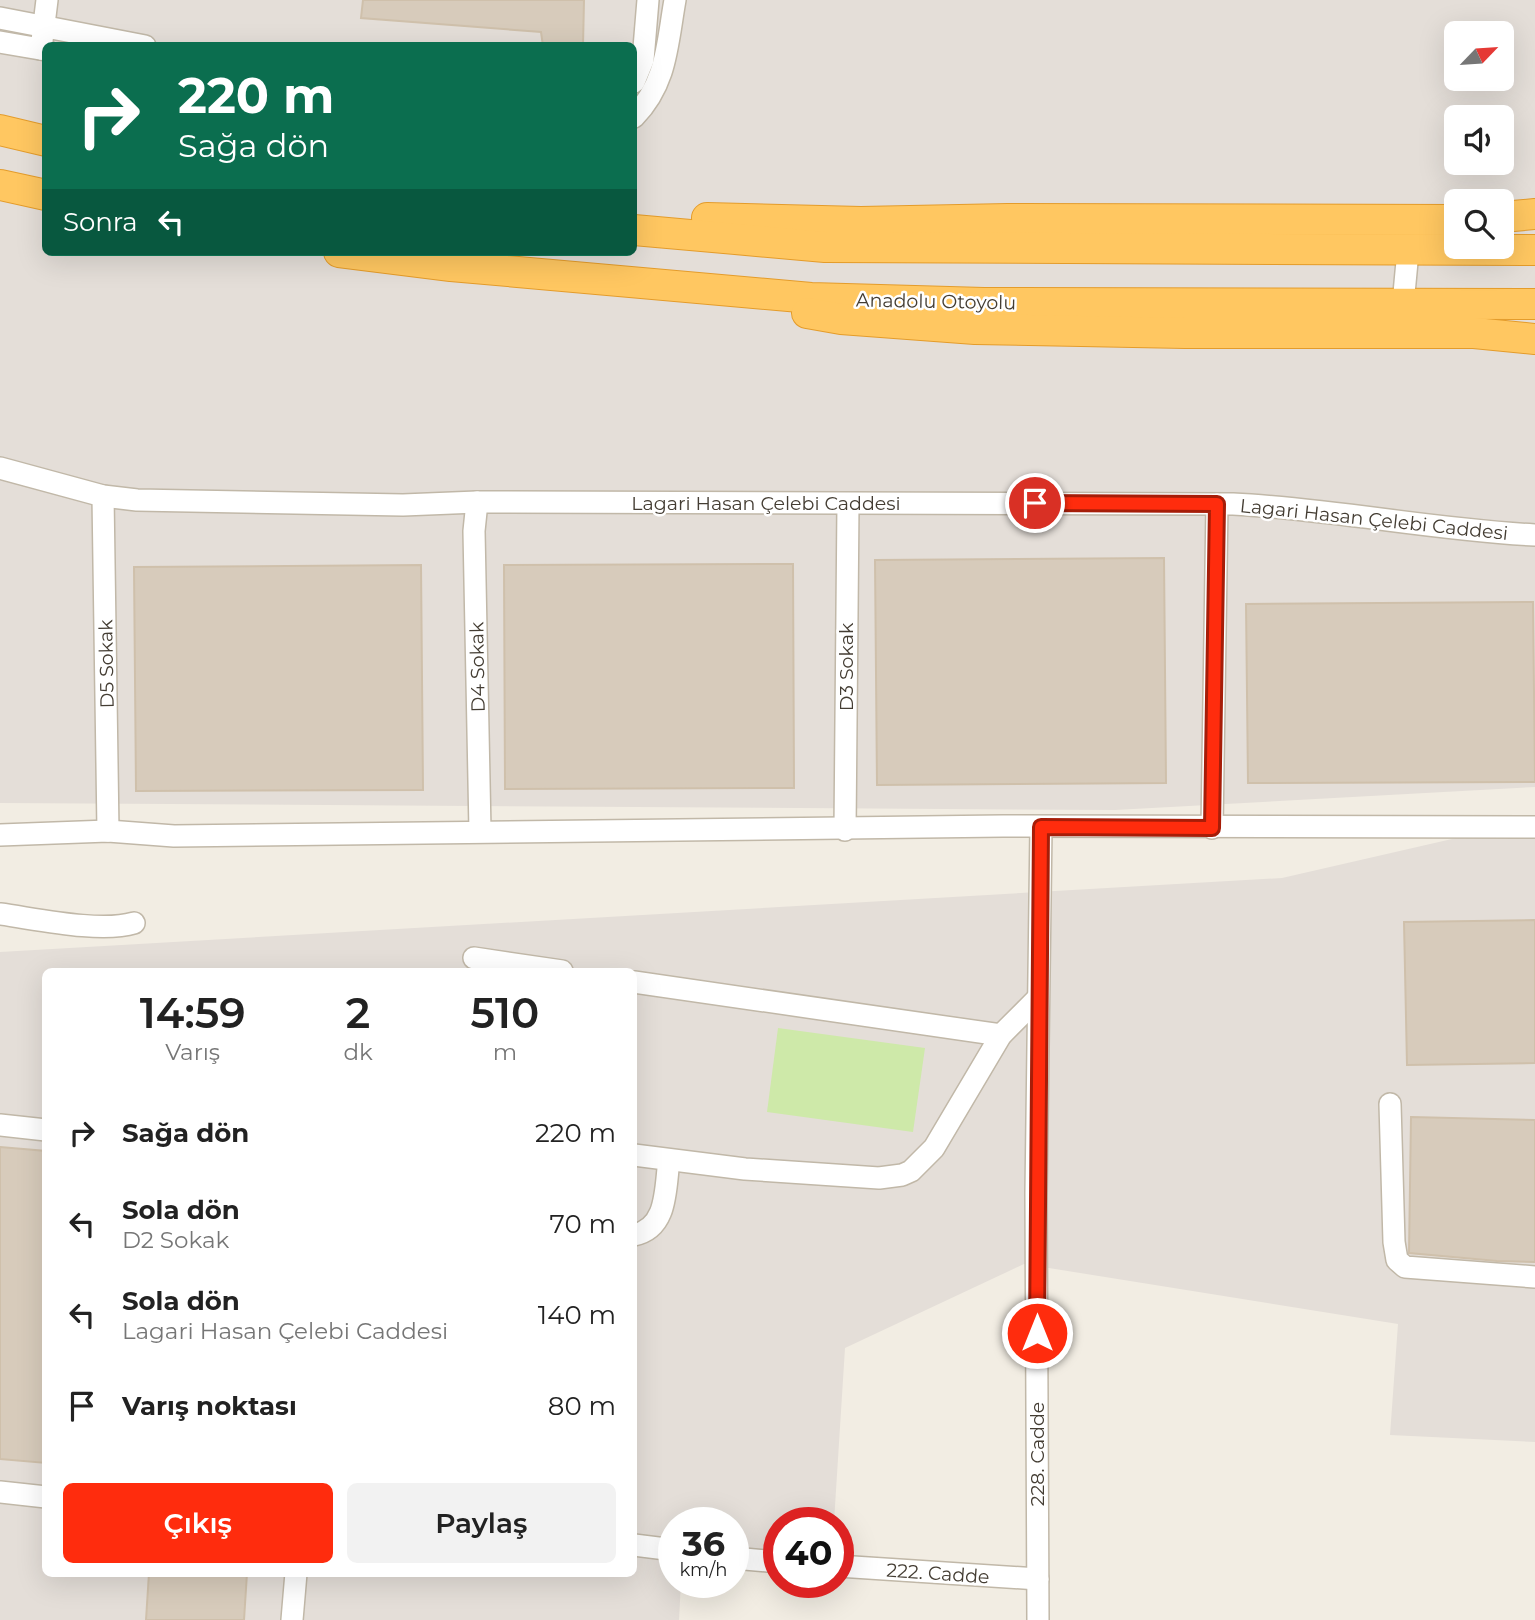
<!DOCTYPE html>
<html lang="tr">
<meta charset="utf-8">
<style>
:root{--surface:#fff;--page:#f2f2f2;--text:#222;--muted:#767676;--accent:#ff2c0d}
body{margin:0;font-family:Montserrat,sans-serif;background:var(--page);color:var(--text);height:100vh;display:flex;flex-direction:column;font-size:26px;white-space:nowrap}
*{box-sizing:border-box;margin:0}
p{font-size:23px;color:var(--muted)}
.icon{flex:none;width:38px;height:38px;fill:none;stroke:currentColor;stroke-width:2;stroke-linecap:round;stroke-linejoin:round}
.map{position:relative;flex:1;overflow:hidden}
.drawer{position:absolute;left:42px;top:968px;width:595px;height:609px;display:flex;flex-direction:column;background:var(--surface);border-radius:10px;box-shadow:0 7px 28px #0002}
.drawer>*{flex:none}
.hud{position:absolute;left:42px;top:42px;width:595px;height:214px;border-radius:10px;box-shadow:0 7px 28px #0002;background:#0b6e4f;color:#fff;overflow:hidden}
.needle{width:46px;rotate:65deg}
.tools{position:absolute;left:1444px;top:21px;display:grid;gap:14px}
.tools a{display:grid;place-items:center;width:70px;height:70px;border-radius:10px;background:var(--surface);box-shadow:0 7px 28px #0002;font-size:35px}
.speed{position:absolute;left:658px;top:1507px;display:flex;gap:14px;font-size:35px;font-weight:700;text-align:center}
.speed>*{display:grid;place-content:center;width:91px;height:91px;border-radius:50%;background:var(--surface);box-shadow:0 7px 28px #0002;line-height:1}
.speed small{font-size:18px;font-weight:400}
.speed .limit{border:10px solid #d22;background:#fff;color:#111}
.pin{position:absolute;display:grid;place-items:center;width:60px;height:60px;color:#fff;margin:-30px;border:4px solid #fff;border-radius:50%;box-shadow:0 2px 7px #0007}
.me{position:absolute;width:77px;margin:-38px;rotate:0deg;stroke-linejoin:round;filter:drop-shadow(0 0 5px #0008)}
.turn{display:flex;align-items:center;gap:24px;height:147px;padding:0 21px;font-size:32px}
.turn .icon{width:91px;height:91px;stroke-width:2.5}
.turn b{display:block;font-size:49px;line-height:60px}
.then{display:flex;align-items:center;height:66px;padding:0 21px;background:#0003;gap:14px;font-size:26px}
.eta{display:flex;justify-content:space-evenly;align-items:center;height:119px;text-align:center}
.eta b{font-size:42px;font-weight:600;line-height:49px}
.primary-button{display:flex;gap:14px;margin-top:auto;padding:14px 21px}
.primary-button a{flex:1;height:80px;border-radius:10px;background:var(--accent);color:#fff;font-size:28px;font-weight:600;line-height:80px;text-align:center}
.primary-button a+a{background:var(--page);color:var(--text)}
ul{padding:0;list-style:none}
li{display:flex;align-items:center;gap:21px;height:91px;padding:0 21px}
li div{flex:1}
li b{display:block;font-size:26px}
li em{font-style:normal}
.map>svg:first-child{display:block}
</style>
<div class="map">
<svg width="1535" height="1620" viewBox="0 0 1535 1620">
<rect width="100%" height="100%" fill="#f2ede3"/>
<g fill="#e4ded8" fill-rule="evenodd">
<path d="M0,0H1535V787L1115,810L0,803ZM1456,33H1502V79H1456ZM46,46H634V252H46ZM1456,117H1502V163H1456ZM1456,201H1502V247H1456Z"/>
<path d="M1535,820V1442L1390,1435L1398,1324L1024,1264L845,1348L834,1522H779V1561L733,1555V1522H674V1582H681L679,1620H0V952L1282,878ZM46,971H634V1573H46Z"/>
</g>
<polygon fill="#cee9a9" points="778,1028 925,1048 913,1132 767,1112"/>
<g fill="#d7cbbb" stroke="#cfc0ab" stroke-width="2">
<polygon points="363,0 584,0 583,46 543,46 541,32 361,18"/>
<polygon points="1164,558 1166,783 877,785 875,560"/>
<polygon points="793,564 794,788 505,789 504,565"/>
<polygon points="421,565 423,790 136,791 134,567"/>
<polygon points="1533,602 1535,782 1248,783 1246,604"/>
<polygon points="1535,920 1535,1063 1407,1065 1404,922"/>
<polygon points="1411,1117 1535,1120 1535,1262 1497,1261 1409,1253"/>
<polygon points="0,1147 46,1151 46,1463 0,1459"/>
<polygon points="149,1573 247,1573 244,1620 146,1620"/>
</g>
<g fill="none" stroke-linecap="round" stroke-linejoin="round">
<defs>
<g id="minor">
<polyline points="0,18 145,46"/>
<polyline points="0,42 46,50"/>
<polyline points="41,49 47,0"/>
<polyline points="634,82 643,60 648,0"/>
<path d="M634,117C667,83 667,45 675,0"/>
<polyline points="1403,304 1408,251"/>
<path d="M0,468L103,496L137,500L403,505L477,502L1233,504C1334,509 1434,530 1535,535"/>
<polyline points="103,496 108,831"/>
<polyline points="477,502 474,531 480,831"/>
<polyline points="1212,828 1217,504"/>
<polyline points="845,830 848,504"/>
<polyline points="0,835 108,831 174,836 1003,826 1535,827"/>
<path d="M0,914C37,919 100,933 134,923"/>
<polyline points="474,958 562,971"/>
<polyline points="634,982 1001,1035"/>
<polyline points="1390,1104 1394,1242 1397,1260 1405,1267 1535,1277"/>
<polyline points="0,1125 46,1130"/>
<polyline points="634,1155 745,1169 879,1178 902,1175 911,1171 934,1148 1001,1035 1038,998"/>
<path d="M634,1235C668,1228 665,1189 669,1160"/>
<polyline points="0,1492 46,1497"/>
<polyline points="634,1545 674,1550"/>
<polyline points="733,1558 779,1562"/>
<polyline points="838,1566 1038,1579"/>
<polyline points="292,1620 296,1573"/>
<polyline points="1038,1620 1036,1193 1041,827"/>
</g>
<g id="highway">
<polyline points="0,130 46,141"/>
<polyline points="0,185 46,195"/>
<polyline points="1502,217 1535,214"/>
<polyline points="707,218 861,222 1008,219 1456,220"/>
<polyline points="634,230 825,247 1535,250"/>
<polyline points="339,252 451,266 811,298 984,303 1535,304"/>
<polyline points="807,313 841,319 975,329 1185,333 1474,333 1535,339"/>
</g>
</defs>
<use href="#minor" stroke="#c1b8a8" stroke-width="24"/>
<use href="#highway" stroke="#e49c2b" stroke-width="32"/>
<use href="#minor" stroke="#fff" stroke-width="21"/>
<use href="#highway" stroke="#ffc761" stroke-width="30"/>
</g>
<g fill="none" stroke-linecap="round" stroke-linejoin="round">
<defs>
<polyline id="route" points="1035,503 1217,504 1212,828 1041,827 1037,1333"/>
</defs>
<use href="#route" stroke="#a61d08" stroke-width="18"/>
<use href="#route" stroke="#ff2c0d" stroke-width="12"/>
</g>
<g text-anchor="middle" stroke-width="5" stroke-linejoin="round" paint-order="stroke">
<g font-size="19" fill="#443d33" stroke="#fff">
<text transform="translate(936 301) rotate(1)" y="7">Anadolu Otoyolu</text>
<text x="766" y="510">Lagari Hasan Çelebi Caddesi</text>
<text transform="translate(1374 519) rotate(6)" y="7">Lagari Hasan Çelebi Caddesi</text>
<text transform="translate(106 664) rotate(-91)" y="7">D5 Sokak</text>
<text transform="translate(477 667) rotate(-91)" y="7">D4 Sokak</text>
<text transform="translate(846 667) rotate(-90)" y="7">D3 Sokak</text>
<text transform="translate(1037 1454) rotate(-90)" y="7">228. Cadde</text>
<text transform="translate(938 1573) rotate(4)" y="7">222. Cadde</text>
</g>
</g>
</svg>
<div class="tools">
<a><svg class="needle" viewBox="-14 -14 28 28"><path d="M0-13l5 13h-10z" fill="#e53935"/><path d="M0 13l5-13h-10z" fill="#767676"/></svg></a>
<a><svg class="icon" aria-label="sound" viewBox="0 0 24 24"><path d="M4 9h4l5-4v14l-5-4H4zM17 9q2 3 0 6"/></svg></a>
<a><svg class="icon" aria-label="search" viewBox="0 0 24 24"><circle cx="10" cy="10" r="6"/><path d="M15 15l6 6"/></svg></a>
</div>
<div class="speed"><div>36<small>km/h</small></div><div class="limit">40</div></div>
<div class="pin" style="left:1035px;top:503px;background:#d93025"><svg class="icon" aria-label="arrive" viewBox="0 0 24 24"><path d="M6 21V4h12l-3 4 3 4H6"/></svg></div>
<svg class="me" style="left:1037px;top:1333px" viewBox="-20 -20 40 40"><circle r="17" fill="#ff2c0d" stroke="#fff" stroke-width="3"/><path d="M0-11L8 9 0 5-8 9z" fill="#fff"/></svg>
<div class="hud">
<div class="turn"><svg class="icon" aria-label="right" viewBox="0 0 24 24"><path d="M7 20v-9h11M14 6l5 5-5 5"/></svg><div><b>220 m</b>Sağa dön</div></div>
<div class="then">Sonra<svg class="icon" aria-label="left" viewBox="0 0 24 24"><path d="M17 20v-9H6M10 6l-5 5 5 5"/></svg></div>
</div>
<section class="drawer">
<div class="eta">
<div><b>14:59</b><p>Varış</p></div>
<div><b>2</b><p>dk</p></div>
<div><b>510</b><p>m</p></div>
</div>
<ul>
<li><svg class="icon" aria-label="right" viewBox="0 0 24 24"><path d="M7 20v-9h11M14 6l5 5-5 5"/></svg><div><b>Sağa dön</b></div><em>220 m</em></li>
<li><svg class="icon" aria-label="left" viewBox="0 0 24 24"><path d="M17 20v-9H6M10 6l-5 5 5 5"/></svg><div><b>Sola dön</b><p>D2 Sokak</p></div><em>70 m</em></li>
<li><svg class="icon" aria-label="left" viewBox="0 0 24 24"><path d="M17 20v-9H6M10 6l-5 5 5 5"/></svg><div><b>Sola dön</b><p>Lagari Hasan Çelebi Caddesi</p></div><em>140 m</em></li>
<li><svg class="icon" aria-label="arrive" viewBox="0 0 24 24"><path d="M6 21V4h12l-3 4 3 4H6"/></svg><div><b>Varış noktası</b></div><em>80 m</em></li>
</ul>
<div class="primary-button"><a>Çıkış</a><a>Paylaş</a></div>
</section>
</div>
